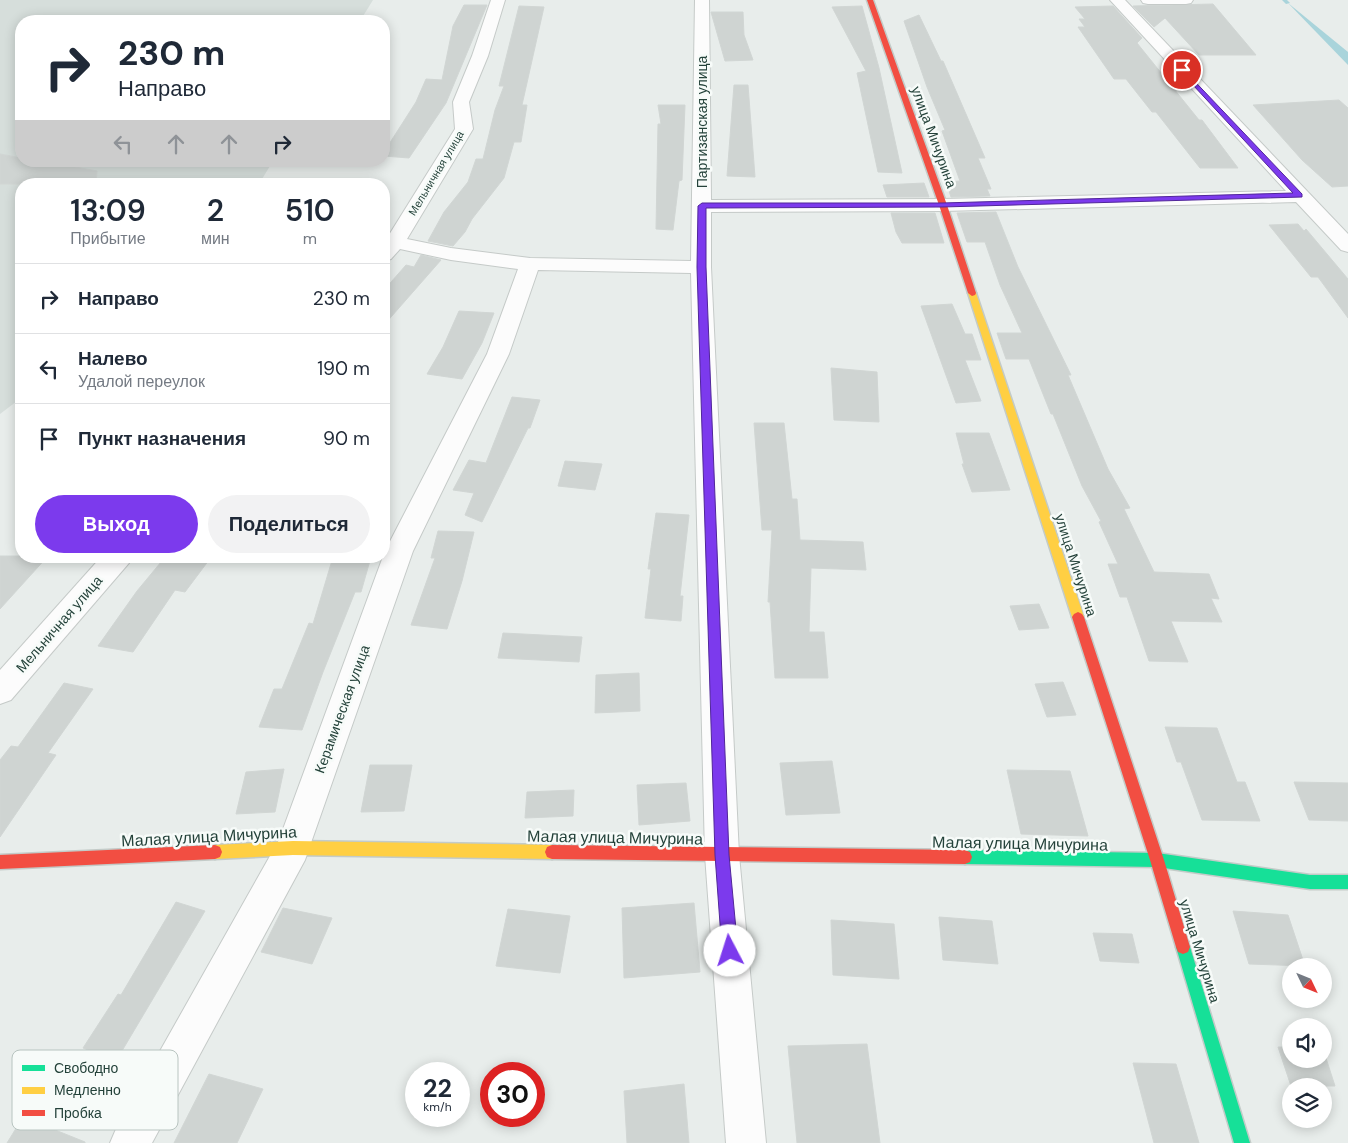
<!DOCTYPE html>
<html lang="ru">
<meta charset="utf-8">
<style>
:root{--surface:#fff;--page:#f2f2f3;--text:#1f2937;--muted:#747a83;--line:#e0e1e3;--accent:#7c3aed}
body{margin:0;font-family:"DM Sans",sans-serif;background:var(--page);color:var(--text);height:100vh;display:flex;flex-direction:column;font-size:19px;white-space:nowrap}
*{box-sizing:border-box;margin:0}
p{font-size:16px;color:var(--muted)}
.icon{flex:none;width:28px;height:28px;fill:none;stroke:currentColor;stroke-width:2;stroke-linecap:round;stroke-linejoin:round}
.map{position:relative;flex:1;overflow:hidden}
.drawer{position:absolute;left:15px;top:178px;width:375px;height:385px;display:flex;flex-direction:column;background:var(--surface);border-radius:20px;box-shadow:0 2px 12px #0003}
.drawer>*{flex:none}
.banner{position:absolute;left:15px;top:15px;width:375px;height:152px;border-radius:20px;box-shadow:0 2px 12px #0003;background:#fff;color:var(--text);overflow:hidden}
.needle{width:32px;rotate:133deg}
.fabs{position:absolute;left:1282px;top:958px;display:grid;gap:10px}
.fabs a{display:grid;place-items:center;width:50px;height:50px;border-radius:50%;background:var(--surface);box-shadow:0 2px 12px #0003;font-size:25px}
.speed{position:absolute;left:405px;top:1062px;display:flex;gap:10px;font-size:25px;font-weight:700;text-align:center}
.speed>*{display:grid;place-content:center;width:65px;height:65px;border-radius:50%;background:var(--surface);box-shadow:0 2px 12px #0003;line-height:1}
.speed small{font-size:12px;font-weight:400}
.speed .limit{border:8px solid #d22;background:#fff;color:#111}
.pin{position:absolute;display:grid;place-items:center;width:42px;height:42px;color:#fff;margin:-21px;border:2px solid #fff;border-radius:50%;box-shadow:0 1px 5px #0007}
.me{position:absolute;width:55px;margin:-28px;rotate:355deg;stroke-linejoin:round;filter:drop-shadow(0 0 4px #0008)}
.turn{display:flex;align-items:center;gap:18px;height:105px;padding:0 20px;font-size:22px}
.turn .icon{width:65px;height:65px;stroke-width:2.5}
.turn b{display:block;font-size:35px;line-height:42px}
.lanes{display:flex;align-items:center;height:48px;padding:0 20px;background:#0003;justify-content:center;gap:25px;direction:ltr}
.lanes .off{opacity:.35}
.eta{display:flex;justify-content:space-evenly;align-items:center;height:85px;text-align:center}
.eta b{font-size:30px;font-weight:600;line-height:35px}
.cta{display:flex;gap:10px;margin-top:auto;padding:10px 20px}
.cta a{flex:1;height:58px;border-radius:30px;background:var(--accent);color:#fff;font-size:20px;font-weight:600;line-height:58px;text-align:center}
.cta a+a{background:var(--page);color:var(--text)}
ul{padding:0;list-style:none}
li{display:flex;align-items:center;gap:15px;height:70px;padding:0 20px;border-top:1px solid var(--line)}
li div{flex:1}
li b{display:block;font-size:19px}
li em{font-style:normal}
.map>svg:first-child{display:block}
</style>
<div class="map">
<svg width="1348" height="1143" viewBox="0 0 1348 1143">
<rect width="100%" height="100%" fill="#e8edeb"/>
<polygon fill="#d6dedb" points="0,0 373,0 360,21 21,21 21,161 273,161 259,184 21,184 21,398 0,414"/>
<polygon fill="#a9d4db" points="1288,3 1348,52 1348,65"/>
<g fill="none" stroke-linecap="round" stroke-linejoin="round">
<polygon fill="#a9d4db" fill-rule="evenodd" points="1282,0 1287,0 1290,3 1286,4"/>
</g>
<g fill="#cfd4d2" stroke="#d1d6d4">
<polygon points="1213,4 1256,55 1199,55 1165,18 1154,27 1133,6"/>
<polygon points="464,5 487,5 446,103 409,158 384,156 384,152 416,102 426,79 442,80 453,26"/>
<polygon points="519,6 544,7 522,105 527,105 521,142 514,142 504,178 472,219 465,232 453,246 428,241 444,212 468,182 476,159 483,159 495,110 504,86 499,86"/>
<polygon points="862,6 879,68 902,173 878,172 857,73 866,71 832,7"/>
<polygon points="1113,6 1142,38 1137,43 1199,120 1202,120 1238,168 1200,168 1156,112 1152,112 1126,79 1114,79 1078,27 1085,27 1079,19 1085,19 1075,7"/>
<polygon points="711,12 743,12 744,35 753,60 725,61"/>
<polygon points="919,15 941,61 943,61 985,158 978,158 991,189 987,189 990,196 951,197 946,182 960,181 942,131 945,130 927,87 904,21"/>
<polygon points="734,85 748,85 755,177 727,176"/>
<polygon points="1339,100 1348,108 1348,186 1332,187 1302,160 1253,105"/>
<polygon points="658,105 685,105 682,180 679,181 673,230 656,229 658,124 661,124"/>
<polygon points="0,154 21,158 21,161 42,161 97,171 96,184 0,184"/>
<polygon points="924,183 929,197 887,197 883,185"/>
<polygon points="996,212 1018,267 1071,375 1068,375 1108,469 1130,508 1124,509 1154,572 1209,574 1219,599 1211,598 1222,622 1171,621 1188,662 1149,661 1127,597 1120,597 1108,564 1118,564 1099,522 1101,521 1082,486 1053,414 1051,414 1029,359 1006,359 997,333 1022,333 1000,285 985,242 967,242 957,213"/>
<polygon points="891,213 935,213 944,243 902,243 896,232"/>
<polygon points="1298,224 1304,231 1306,229 1348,279 1348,318 1318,277 1311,277 1269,225"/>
<polygon points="421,255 441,260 384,325 384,290 406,265 414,267"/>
<polygon points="952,304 965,334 972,334 981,360 965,360 981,401 956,403 921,306"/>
<polygon points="459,311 494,313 482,343 462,379 427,374 443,347"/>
<polygon points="831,368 877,372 879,422 834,420"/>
<polygon points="512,397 540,400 530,428 528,428 482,522 465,515 474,493 453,490 469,460 486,463"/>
<polygon points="754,423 784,423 792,499 797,499 800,540 863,542 866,570 811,568 809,632 824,632 828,678 775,678 770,602 768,602 772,530 762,530"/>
<polygon points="956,433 989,433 1010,490 972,492 962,464 964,464"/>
<polygon points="565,461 602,464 595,490 558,486"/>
<polygon points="656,513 689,515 680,596 683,596 681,621 645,618 651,569 648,569"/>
<polygon points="438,531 474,532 462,581 447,629 411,625 435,558 431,558"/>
<polygon points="0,556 48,556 0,609"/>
<polygon points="166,556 212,556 185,592 175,590 133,652 98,646 137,591"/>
<polygon points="333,557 371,557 361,592 355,592 323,672 302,730 259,727 274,689 282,689 309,623 313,624"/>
<polygon points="1039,604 1049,628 1019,630 1010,606"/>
<polygon points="503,633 582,637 579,662 498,658"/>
<polygon points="639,673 640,711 595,713 596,675"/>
<polygon points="1063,682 1076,715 1047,717 1035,684"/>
<polygon points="64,683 93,689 48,753 56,755 0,837 0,760 11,746 18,747"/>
<polygon points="1165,727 1217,728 1237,782 1245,782 1260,821 1202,820 1181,762 1177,762"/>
<polygon points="832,761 840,813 786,815 780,763"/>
<polygon points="370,765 412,765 404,811 361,812"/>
<polygon points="284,769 275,812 236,814 246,772"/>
<polygon points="1007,770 1070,771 1088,836 1021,834"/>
<polygon points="1294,782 1348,783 1348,821 1309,820"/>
<polygon points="686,783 690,821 639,825 637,785"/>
<polygon points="574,790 573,816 525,818 527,792"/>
<polygon points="176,902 205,911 116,1061 83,1048 118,994 121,995"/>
<polygon points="694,903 700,972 624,978 622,908"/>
<polygon points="283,908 332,918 312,964 261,952"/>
<polygon points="508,909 570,916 560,973 496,966"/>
<polygon points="1233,911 1288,915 1305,966 1249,964"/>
<polygon points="939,917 992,921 998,964 943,960"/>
<polygon points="831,920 894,924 899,979 833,975"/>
<polygon points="1093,933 1132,934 1139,963 1100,961"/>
<polygon points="867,1044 880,1143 797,1143 788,1046"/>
<polygon points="1278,1047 1291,1047 1291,1059 1324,1059 1324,1052 1335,1086 1291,1086"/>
<polygon points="1133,1063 1176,1064 1199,1143 1154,1143"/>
<polygon points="209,1074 263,1089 237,1143 174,1143"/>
<polygon points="684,1084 689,1143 627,1143 624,1091"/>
<polygon points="23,1117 85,1142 85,1143 7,1143"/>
</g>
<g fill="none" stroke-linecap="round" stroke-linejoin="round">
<defs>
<g id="street">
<polygon points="491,0 505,0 488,56 469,102 473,129 407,239 451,248 530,258 691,261 695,0 709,0 711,200 943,199 1286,191 1110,0 1125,0 1348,234 1348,252 1341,250 1296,202 943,211 711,212 711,267 739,855 766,1143 726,1143 705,855 691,273 538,270 509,354 413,551 305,860 152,1143 110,1143 116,1129 279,840 385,551 487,354 518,269 451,260 400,249 391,259 384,261 384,243 455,129 453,102 472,56"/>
<polygon points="1141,0 1193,0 1191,3 1186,4 1148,4 1143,3"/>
<polygon points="102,556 132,556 129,563 11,700 0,704 0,670"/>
</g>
<g id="fast">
<polygon points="965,850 1157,853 1310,875 1348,875 1348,889 1310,889 1157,867 965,864 960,862 958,857 960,852"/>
<polygon points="1183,940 1188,942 1190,947 1250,1143 1234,1143 1176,947 1178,942"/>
</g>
<g id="slow">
<polygon points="972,290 976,293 1084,617 1082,620 1074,620 1072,617 968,293"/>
<polygon points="293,841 552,845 557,847 559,852 557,857 552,859 293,855 215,859 210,857 208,852 210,847 215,845"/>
</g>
<g id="jam">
<polygon points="867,0 873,0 947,205 976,293 975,295 972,296 968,293 939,205"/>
<polygon points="1078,612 1082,614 1084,617 1164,860 1190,947 1188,952 1183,954 1178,952 1176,947 1150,860 1072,617 1074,614"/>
<polygon points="215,845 220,847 222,852 220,857 215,859 0,869 0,855"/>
<polygon points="552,845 965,850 970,852 972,857 970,862 965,864 552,859 547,857 545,852 547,847"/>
</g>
</defs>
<use href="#street" stroke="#c5cac8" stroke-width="2"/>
<use href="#fast" stroke="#c3cbc8" stroke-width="3"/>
<use href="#slow" stroke="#c3cbc8" stroke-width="3"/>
<use href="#jam" stroke="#c3cbc8" stroke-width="3"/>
<use href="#street" fill="#fcfcfc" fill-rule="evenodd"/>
<use href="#fast" fill="#16e098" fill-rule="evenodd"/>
<use href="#slow" fill="#ffcf43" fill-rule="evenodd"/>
<use href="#jam" fill="#f24e42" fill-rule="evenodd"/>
</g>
<polygon fill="#7c3aed" stroke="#51269a" points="1182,68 1302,194 1302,197 942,207 706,208 706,267 729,855 738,951 735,956 730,959 725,956 722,951 715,855 697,267 698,206 702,203 942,203 1293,193 1180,71 1180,68"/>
<g text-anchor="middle" stroke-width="5" stroke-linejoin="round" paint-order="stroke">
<g font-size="11" fill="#24423a" stroke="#f7fbf9">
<text transform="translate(436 173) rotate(-59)" y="4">Мельничная улица</text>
</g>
<g font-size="14" fill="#24423a" stroke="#f7fbf9">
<text transform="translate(702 122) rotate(-90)" y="5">Партизанская улица</text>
<text transform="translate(934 137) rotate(70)" y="5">улица Мичурина</text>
<text transform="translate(1076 565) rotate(72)" y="5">улица Мичурина</text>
<text transform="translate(59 624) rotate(-49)" y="5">Мельничная улица</text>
<text transform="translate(342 709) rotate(-70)" y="5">Керамическая улица</text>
<text transform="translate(1200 951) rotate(73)" y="5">улица Мичурина</text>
</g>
<g font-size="16" fill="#24423a" stroke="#f7fbf9">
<text transform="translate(209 836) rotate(-3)" y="6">Малая улица Мичурина</text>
<text transform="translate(615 837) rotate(1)" y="6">Малая улица Мичурина</text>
<text transform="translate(1020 843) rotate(1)" y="6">Малая улица Мичурина</text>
</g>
</g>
<rect x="12" y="1050" width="166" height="80" rx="8" fill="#f7fbf9" stroke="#b8c4c0" stroke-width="1"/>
<rect x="22" y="1065" width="23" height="6" fill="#16e098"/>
<rect x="22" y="1087" width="23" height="7" fill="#ffcf43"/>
<rect x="22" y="1110" width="23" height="6" fill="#f24e42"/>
<g font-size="14" fill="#24423a">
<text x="54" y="1073">Свободно</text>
<text x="54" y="1095">Медленно</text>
<text x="54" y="1118">Пробка</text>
</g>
</svg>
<div class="fabs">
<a><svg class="needle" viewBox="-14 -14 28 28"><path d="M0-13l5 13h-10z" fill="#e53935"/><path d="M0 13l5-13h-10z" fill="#747a83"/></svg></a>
<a><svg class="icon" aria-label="sound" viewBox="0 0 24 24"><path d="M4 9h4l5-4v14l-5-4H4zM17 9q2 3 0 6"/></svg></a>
<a><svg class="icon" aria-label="layers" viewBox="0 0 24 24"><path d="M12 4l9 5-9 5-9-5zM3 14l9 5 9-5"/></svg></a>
</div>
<div class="speed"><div>22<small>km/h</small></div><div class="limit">30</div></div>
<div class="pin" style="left:1182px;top:70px;background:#d93025"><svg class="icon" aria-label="arrive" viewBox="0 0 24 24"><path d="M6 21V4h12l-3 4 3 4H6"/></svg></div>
<svg class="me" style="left:730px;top:951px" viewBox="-20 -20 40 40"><circle r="19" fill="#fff"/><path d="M0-13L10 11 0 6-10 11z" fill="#7c3aed"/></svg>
<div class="banner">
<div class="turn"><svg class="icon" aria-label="right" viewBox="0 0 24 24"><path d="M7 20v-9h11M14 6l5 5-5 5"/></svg><div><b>230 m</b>Направо</div></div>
<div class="lanes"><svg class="icon off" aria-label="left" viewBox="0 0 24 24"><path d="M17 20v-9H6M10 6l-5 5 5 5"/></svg><svg class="icon off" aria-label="ahead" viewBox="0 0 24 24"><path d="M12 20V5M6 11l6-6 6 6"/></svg><svg class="icon off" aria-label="ahead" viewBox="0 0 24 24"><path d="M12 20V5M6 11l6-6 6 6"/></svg><svg class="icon" aria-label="right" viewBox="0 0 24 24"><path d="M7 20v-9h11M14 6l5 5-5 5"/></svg></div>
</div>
<section class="drawer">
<div class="eta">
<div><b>13:09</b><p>Прибытие</p></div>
<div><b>2</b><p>мин</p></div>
<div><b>510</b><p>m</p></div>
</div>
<ul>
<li><svg class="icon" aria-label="right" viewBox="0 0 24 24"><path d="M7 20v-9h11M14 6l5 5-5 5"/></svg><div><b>Направо</b></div><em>230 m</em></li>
<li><svg class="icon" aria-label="left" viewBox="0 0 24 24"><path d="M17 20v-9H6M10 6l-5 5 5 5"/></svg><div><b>Налево</b><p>Удалой переулок</p></div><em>190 m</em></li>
<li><svg class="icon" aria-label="arrive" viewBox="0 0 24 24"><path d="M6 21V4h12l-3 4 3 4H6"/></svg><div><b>Пункт назначения</b></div><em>90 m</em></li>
</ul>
<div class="cta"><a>Выход</a><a>Поделиться</a></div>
</section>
</div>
